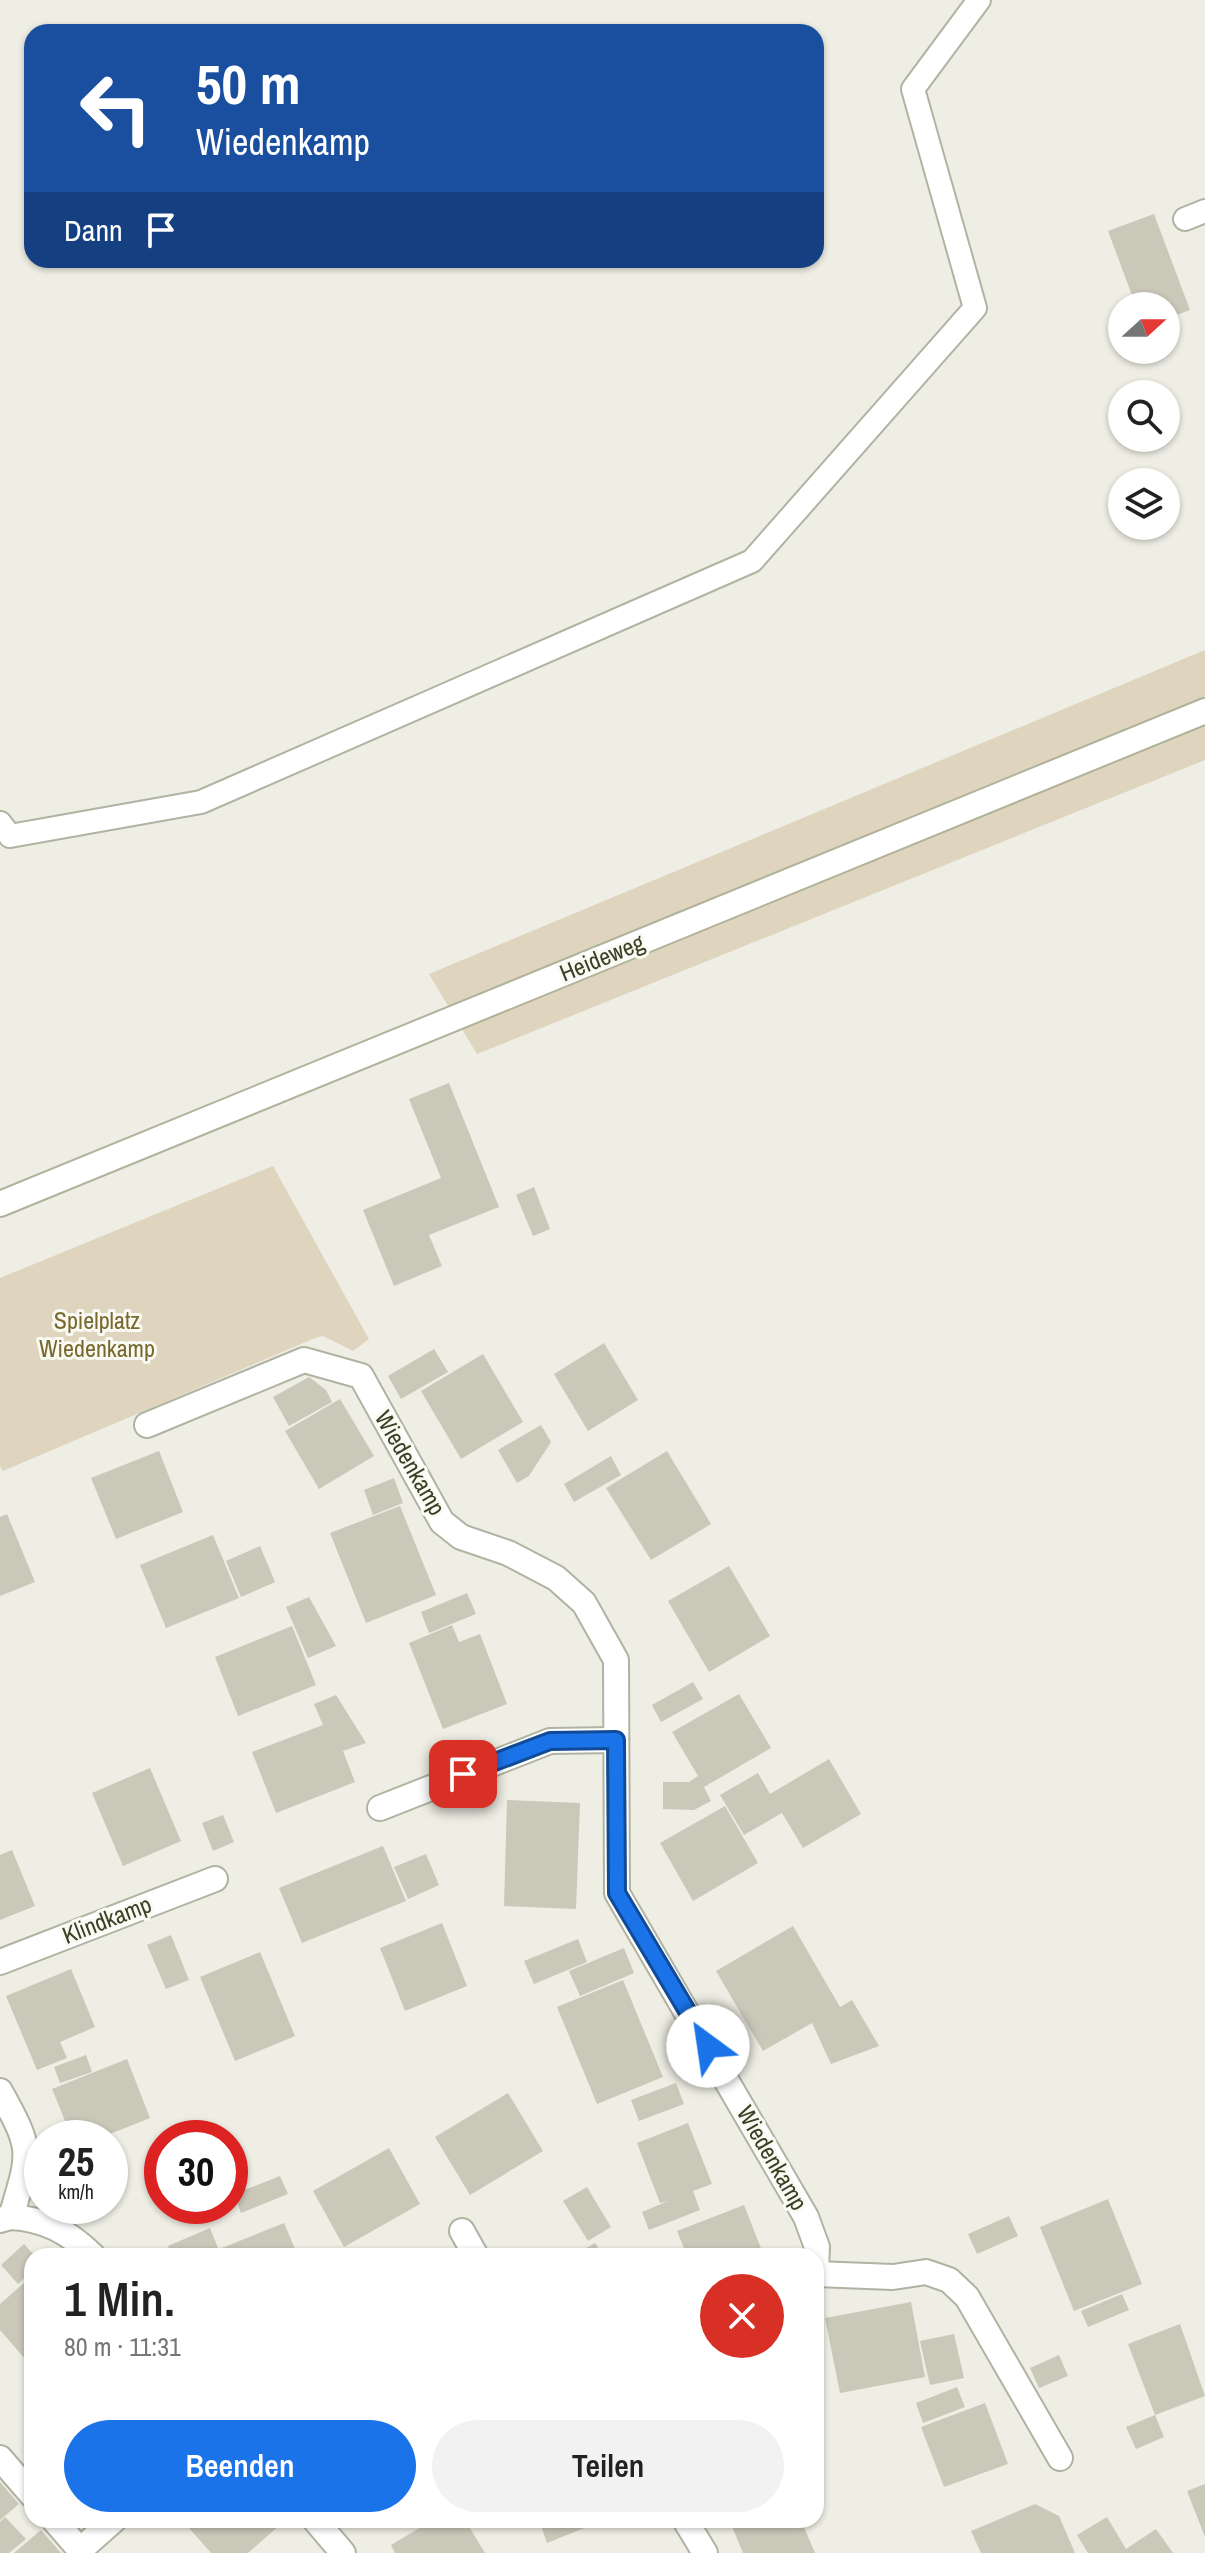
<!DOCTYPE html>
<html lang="de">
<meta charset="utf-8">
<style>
:root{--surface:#fff;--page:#f2f2f2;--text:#222;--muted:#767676;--accent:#1a73e8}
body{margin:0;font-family:"Archivo Narrow",sans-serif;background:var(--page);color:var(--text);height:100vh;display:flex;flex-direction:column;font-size:30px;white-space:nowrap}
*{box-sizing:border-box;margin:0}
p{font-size:26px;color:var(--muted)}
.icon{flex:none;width:44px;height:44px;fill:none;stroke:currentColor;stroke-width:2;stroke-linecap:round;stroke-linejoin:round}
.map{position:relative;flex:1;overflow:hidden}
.sheet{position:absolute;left:24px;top:2248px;width:800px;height:280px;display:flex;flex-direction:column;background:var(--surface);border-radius:24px;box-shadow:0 2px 6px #0004}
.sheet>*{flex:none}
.banner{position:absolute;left:24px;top:24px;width:800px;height:244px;border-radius:24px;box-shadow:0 2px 6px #0004;background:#1a4fa0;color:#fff;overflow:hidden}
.needle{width:52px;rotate:69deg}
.fabs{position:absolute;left:1108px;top:292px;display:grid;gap:16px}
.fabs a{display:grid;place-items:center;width:72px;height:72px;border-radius:50%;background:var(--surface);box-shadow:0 2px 6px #0004;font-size:40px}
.speed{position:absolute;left:24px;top:2120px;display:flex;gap:16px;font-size:40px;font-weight:700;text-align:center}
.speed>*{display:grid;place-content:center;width:104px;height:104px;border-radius:50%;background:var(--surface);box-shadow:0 2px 6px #0004;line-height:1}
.speed small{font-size:20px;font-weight:400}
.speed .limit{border:12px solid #d22;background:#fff;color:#111}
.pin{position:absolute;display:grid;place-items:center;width:68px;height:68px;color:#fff;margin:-34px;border-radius:16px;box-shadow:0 4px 12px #0006}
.me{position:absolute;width:88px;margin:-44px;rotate:329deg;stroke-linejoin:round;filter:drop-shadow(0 0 6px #0008)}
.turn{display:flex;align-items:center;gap:28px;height:168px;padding:0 40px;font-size:36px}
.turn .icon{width:104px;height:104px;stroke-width:2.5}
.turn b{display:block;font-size:56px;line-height:68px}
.then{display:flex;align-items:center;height:76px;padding:0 40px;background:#0003;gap:16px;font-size:30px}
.round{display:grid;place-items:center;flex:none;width:84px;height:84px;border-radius:42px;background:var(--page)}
.headline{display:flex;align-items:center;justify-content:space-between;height:136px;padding:0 40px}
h1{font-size:48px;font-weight:600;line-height:60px}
.action{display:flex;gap:16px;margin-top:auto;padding:16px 40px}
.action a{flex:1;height:92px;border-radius:48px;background:var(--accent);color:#fff;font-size:32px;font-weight:600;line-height:92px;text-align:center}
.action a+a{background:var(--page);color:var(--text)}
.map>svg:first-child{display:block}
</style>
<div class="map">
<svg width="1205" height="2553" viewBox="0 0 1205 2553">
<rect width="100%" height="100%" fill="#eeeee4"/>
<g fill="#dfd4bd">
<polygon points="1205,650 1205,760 477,1054 429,974"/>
<polygon points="273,1166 369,1339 353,1351 323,1336 315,1338 3,1471 0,1466 0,1278"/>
</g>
<g fill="#c9c8b9">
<polygon points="1154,214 1190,310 1166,319 1166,306 1136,306 1108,231"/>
<polygon points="449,1083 499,1207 429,1235 442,1266 394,1286 363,1210 441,1178 409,1099"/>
<polygon points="534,1187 550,1229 533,1236 516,1195"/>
<polygon points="604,1343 638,1400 588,1431 554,1374"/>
<polygon points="434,1349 448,1372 401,1399 388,1376"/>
<polygon points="483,1354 523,1422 461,1459 421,1391"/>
<polygon points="309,1377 326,1390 332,1402 289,1426 273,1397"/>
<polygon points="340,1399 374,1456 319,1489 285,1431"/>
<polygon points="541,1425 551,1442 529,1476 517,1483 498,1450"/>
<polygon points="159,1451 183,1512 116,1539 91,1478"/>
<polygon points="667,1451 711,1524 651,1560 606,1488"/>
<polygon points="611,1456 621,1475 574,1502 564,1484"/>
<polygon points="394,1478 403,1503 373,1515 364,1490"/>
<polygon points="400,1506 436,1595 366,1623 330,1533"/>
<polygon points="7,1514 35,1582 0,1596 0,1517"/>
<polygon points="213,1535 239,1598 166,1628 140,1565"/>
<polygon points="260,1546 275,1582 241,1597 226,1561"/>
<polygon points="729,1566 770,1636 709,1672 668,1601"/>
<polygon points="467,1593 476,1614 429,1633 421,1612"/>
<polygon points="309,1597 336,1646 308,1658 286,1607"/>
<polygon points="452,1625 459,1642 480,1634 507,1704 443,1729 409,1643"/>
<polygon points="292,1626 316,1685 238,1716 215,1657"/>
<polygon points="693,1682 703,1699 661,1722 652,1705"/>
<polygon points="739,1694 771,1748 704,1787 711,1801 694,1810 663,1809 663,1782 689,1782 698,1776 672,1732"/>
<polygon points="336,1695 366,1743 343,1751 355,1782 276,1813 252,1752 323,1725 314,1704"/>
<polygon points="829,1759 861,1814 803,1848 782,1813 744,1835 720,1795 758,1773 770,1794"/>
<polygon points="150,1768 181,1841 123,1866 92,1793"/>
<polygon points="507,1800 580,1803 576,1909 504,1906"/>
<polygon points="725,1806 758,1863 693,1901 660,1843"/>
<polygon points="223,1815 234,1842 213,1851 202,1823"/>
<polygon points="383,1846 406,1901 302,1943 279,1888"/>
<polygon points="12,1850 35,1906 0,1920 0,1855"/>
<polygon points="426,1854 439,1885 408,1899 394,1867"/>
<polygon points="442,1923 467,1986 405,2011 380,1948"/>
<polygon points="793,1926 840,2007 852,2000 879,2046 831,2064 812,2023 763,2051 716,1971"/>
<polygon points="171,1935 189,1980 166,1989 147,1945"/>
<polygon points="578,1939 587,1962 534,1984 524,1961"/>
<polygon points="624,1948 634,1973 580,1996 569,1971"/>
<polygon points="260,1952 295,2036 235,2061 200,1977"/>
<polygon points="71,1969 95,2027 60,2042 67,2058 37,2070 6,1996"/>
<polygon points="623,1980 663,2077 597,2104 557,2007"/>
<polygon points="86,2055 92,2072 60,2083 54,2067"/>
<polygon points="127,2059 150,2118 100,2138 72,2138 52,2089"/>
<polygon points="676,2083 684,2104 639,2121 631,2100"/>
<polygon points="508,2093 543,2151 470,2195 435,2137"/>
<polygon points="688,2123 712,2184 693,2191 700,2210 649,2230 642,2212 668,2201 660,2203 637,2143"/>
<polygon points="389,2148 420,2204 344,2247 313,2191"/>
<polygon points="280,2176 288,2194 241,2213 234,2194"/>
<polygon points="587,2187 611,2227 588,2241 563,2201"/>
<polygon points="1108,2199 1142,2284 1074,2311 1040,2227"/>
<polygon points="744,2205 764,2256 687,2256 677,2231"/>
<polygon points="1009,2216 1018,2236 977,2254 968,2234"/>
<polygon points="284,2223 298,2256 219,2256 217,2250"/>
<polygon points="210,2228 218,2248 199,2256 172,2256 168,2246"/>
<polygon points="595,2243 603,2256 572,2256"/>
<polygon points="24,2244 35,2256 32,2256 32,2271 18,2284 1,2265"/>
<polygon points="32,2276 32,2367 0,2330 0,2304"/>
<polygon points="1122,2294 1129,2310 1088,2327 1081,2311"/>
<polygon points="911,2302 925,2377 840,2393 825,2318"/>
<polygon points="1180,2324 1205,2396 1155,2415 1128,2344"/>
<polygon points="954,2334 964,2378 930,2385 920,2341"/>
<polygon points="1059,2355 1068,2376 1039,2388 1030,2368"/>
<polygon points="957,2387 965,2407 923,2423 916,2403"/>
<polygon points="985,2403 1008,2464 944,2487 921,2427"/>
<polygon points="1155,2415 1164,2437 1136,2449 1126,2427"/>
<polygon points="0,2482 19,2504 0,2520"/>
<polygon points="1205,2484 1205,2537 1187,2491"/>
<polygon points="1035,2504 1059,2516 1075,2553 981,2553 971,2531"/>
<polygon points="5,2517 26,2539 9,2553 0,2553 0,2522"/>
<polygon points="1107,2517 1126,2549 1156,2529 1173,2553 1088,2553 1077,2535"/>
<polygon points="182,2520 276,2520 280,2525 248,2553 211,2553"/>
<polygon points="433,2520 465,2520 485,2553 395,2553 391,2545"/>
<polygon points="539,2520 604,2520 547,2543"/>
<polygon points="742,2520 801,2520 815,2553 743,2553 731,2524"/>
<polygon points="41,2530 61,2553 14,2553"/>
</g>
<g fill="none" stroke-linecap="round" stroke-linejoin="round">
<defs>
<g id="lane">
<polyline points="1185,219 1205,211"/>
<polyline points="0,823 10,836 201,802 752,561 975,308 913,89 979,0"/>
</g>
<g id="street">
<polyline points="147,1425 304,1360 361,1376 442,1522 461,1537 508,1553 556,1578 584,1603 616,1660 617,1893 806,2217 817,2247 816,2270"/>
<polyline points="380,1808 550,1741 616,1740"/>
<polyline points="0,1962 215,1879"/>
<path d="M0,2091C34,2152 30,2152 11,2217L0,2220"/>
<path d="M11,2217C45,2219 69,2232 93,2256"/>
<polyline points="462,2231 476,2256"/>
<polyline points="816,2274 893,2277 926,2272 949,2280 967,2297 1060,2458"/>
<polyline points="0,2458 32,2495"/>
<polyline points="54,2520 80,2550"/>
<polyline points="315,2520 343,2553"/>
<polyline points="685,2520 705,2553"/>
<polyline points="83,2553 80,2550 114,2520"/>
</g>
<polyline id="secondary" points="0,1204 1205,711"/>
</defs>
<use href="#lane" stroke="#b1b3a2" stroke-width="26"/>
<use href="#street" stroke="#b1b3a2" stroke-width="28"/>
<use href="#secondary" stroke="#b0b299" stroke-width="28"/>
<use href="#lane" stroke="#fff" stroke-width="22"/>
<use href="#street" stroke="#fff" stroke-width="24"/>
<use href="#secondary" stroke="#fff" stroke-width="24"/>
</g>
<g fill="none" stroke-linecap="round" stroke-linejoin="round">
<defs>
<polyline id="route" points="463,1774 550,1741 616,1740 617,1893 708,2046"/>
</defs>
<use href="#route" stroke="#114b97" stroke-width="20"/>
<use href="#route" stroke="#1a73e8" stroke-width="14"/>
</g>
<g text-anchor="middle" stroke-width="6" stroke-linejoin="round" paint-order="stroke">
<g font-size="24" fill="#3c4023" stroke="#fafaf5">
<text transform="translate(602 958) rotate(-22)" y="8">Heideweg</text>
<text transform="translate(410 1463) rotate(60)" y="8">Wiedenkamp</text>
<text transform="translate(107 1920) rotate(-21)" y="8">Klindkamp</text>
<text transform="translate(772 2158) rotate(60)" y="8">Wiedenkamp</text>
</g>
<g font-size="24" fill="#78682c" stroke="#fafaf5">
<text x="97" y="1329">Spielplatz<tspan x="97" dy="28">Wiedenkamp</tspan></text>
</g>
</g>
</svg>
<div class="fabs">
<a><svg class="needle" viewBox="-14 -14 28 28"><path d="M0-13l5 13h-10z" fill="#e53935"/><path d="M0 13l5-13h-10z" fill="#767676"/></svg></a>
<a><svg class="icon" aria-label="search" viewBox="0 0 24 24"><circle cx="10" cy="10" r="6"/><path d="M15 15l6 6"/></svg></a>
<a><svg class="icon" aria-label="layers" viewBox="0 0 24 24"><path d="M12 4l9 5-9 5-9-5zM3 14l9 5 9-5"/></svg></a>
</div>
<div class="speed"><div>25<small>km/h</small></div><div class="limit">30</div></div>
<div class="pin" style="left:463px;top:1774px;background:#d93025"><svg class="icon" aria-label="arrive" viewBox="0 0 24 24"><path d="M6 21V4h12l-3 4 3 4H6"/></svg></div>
<svg class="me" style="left:708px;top:2046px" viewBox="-20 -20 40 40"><circle r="19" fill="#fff"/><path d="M0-13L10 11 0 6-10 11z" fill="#1a73e8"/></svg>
<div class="banner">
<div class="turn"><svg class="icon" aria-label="left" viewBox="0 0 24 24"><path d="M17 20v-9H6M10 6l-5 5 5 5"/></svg><div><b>50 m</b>Wiedenkamp</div></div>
<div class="then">Dann<svg class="icon" aria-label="arrive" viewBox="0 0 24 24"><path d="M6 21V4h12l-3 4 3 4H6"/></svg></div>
</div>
<section class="sheet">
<div class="headline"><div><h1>1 Min.</h1><p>80 m · 11:31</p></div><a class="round" style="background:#d93025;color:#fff"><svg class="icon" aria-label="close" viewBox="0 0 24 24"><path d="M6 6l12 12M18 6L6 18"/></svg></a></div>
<div class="action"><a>Beenden</a><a>Teilen</a></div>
</section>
</div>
